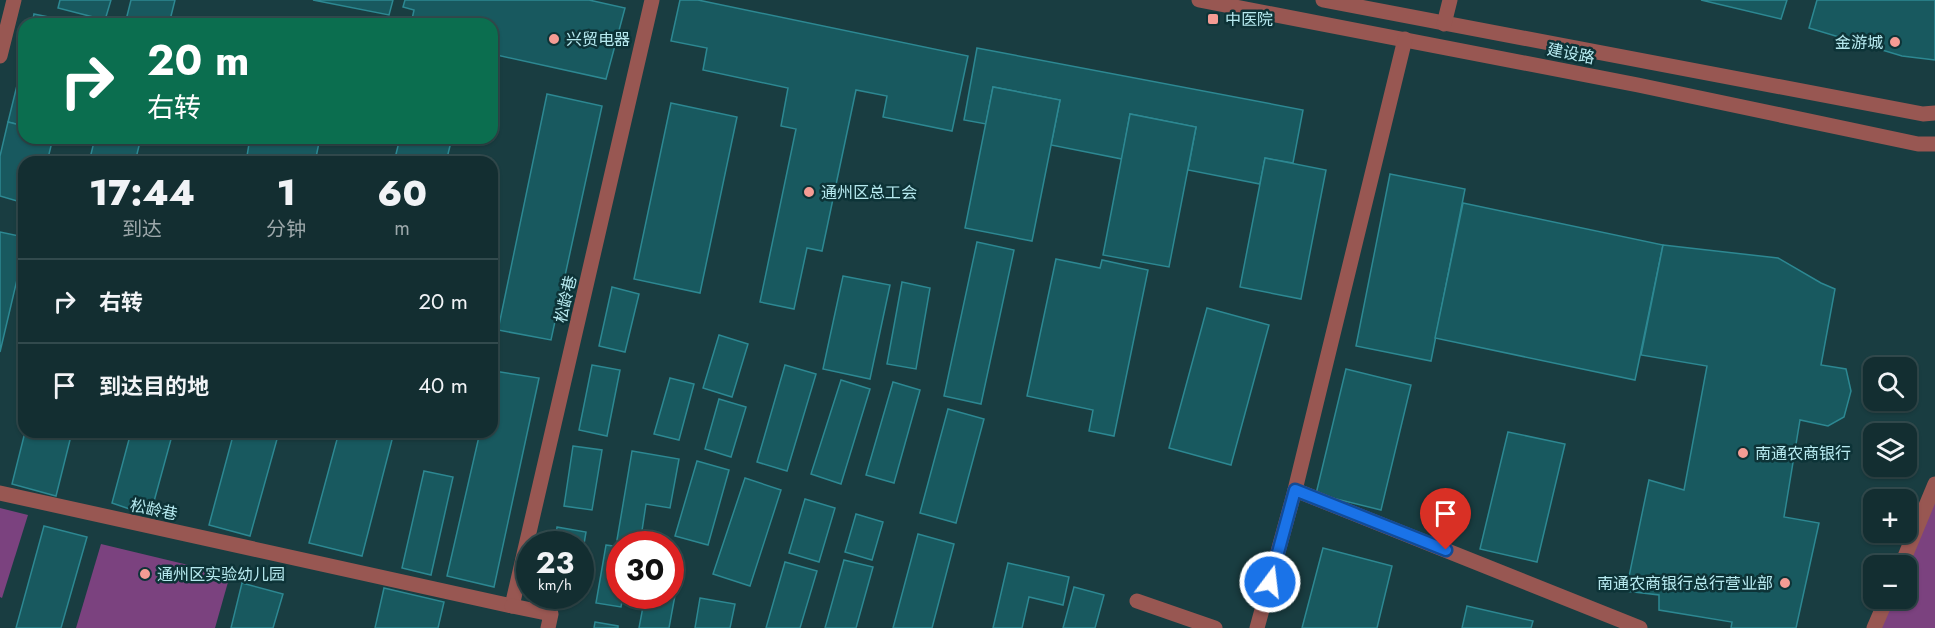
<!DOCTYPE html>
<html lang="zh">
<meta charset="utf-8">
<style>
:root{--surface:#132e31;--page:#203a3d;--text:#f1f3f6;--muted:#9da8ab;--line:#324a4d}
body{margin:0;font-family:Jost,"Noto Sans SC",sans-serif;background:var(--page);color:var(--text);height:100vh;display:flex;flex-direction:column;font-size:22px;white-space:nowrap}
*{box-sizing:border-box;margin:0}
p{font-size:20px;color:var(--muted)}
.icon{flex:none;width:33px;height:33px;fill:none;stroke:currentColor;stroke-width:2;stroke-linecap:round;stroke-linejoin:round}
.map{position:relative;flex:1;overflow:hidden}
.drawer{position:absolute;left:18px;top:156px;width:480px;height:282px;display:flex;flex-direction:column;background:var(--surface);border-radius:18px;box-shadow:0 2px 4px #0004,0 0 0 2px var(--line)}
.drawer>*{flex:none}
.hud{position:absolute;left:18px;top:18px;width:480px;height:126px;border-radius:18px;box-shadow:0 2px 4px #0004,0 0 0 2px var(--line);background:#0b6e4f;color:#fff;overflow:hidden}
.buttons{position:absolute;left:1863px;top:357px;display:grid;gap:12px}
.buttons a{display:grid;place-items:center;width:54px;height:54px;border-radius:12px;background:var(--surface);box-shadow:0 2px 4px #0004,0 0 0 2px var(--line);font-size:30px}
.speed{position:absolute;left:516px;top:531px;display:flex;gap:12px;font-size:30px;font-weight:700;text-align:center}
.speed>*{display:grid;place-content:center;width:78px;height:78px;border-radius:50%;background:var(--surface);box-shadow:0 2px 4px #0004,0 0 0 2px var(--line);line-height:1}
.speed small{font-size:15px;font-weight:400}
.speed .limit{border:9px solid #d22;background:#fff;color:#111}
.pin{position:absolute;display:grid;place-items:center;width:51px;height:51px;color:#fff;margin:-62px -26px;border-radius:50% 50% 50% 0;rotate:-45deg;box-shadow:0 0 6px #0007}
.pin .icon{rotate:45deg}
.me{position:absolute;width:66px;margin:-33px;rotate:15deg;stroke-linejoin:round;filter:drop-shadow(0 0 4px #0008)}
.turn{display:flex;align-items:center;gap:21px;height:126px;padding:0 30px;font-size:27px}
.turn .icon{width:78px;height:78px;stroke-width:2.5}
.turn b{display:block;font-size:42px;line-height:51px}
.eta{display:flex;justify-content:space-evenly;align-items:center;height:102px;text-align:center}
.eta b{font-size:36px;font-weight:800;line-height:42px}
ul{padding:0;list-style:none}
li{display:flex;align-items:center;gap:18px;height:84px;padding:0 30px;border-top:2px solid var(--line)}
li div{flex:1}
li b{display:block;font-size:22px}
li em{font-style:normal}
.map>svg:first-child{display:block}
</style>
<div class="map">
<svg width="1935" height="628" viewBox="0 0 1935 628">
<rect width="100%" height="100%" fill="#193d41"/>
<g fill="#7b427f">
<polygon points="1935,484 1935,628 1874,628 1887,599 1906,598 1906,566"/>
<polygon points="0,508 28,515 2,598 0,597"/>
<polygon points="101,544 230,575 215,628 76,628"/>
</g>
<g fill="#18595f" stroke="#2d8892" stroke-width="1.5">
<polygon points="60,0 111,0 105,20 58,8"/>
<polygon points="131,0 175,0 169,24 125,24"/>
<polygon points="313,0 393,0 389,15"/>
<polygon points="405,0 589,0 625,8 606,79 492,54 492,24 411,24 414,10 403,7"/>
<polygon points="680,0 698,0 968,56 952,131 883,117 887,96 856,90 822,251 807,248 794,309 760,302 796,129 781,126 788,88 703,70 707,48 671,41"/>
<polygon points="1701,0 1787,0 1781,19"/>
<polygon points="1817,0 1935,0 1935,60 1902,56 1809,28"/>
<polygon points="34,14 83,24 32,24"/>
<polygon points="977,48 1303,110 1293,163 1265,158 1260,184 1188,170 1196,127 1130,114 1122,159 1051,145 1060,100 993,87 986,124 964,120"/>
<polygon points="24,57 24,126 8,122"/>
<polygon points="993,87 1060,100 1032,241 965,228"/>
<polygon points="547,94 602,106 551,340 498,330"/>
<polygon points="671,103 737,117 700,293 634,279"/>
<polygon points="1130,114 1196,127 1169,267 1103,255"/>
<polygon points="8,122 24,126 24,138 53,138 47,162 24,162 24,203 0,196 0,156"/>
<polygon points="95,138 141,138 135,162 89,162"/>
<polygon points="250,138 320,138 315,162 246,162"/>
<polygon points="400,138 452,138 446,162 394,162"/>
<polygon points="1265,158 1326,170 1301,299 1240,287"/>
<polygon points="1390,174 1465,189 1431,361 1356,346"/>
<polygon points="1463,203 1663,245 1635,380 1435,338"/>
<polygon points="0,232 24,237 24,250 0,352"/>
<polygon points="977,242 1014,250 981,404 944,396"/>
<polygon points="1663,245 1778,258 1821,283 1835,289 1821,365 1846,369 1851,391 1844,417 1828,426 1800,420 1784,517 1819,523 1796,628 1731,628 1732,622 1659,610 1659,595 1626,591 1649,480 1684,490 1707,366 1641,355"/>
<polygon points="1056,259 1100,268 1102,260 1148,270 1114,436 1089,431 1093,410 1027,396"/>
<polygon points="843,276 890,285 870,379 823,369"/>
<polygon points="902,282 930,288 916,369 887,364"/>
<polygon points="612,287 639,294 625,352 599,346"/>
<polygon points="1207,308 1269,325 1231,465 1169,448"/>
<polygon points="719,335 748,344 732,397 703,388"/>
<polygon points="592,365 620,370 607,436 579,430"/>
<polygon points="785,365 816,374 787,471 757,462"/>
<polygon points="1346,369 1411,385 1381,510 1316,494"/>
<polygon points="494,371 539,378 494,587 447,576 480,432 492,432 492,379"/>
<polygon points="670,378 694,384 679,440 654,434"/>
<polygon points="841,380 870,389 841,484 811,474"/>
<polygon points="893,382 920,390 894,483 866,475"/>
<polygon points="719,399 746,407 731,457 705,449"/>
<polygon points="948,409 984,419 956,523 920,513"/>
<polygon points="25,432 72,432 56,496 12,484"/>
<polygon points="131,432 173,432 150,516 112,503"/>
<polygon points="234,432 279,432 250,536 209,525"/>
<polygon points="339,432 394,432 362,556 309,543"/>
<polygon points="1508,432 1565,444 1537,562 1480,549"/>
<polygon points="573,446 602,450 592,510 564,506"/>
<polygon points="632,451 679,459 670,508 646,504 640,544 617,540"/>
<polygon points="697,461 729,470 708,545 675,536"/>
<polygon points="424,471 453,477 431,575 402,568"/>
<polygon points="745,478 781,490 750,586 713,574"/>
<polygon points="805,499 835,508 819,562 789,553"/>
<polygon points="856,514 883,522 872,560 845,552"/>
<polygon points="44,526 87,537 61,628 16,628"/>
<polygon points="557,527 586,532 580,567 580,544 555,544"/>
<polygon points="918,534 954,544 932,628 893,628"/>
<polygon points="606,545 620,547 620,596 623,596 621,607 596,603"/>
<polygon points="1323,548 1392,566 1377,628 1302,628"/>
<polygon points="844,560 873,567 856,628 825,628"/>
<polygon points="785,562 817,571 800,628 766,628"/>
<polygon points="1008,563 1069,577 1063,605 1029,597 1022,628 993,628"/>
<polygon points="670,577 678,579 669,628 639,628 645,596 670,596"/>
<polygon points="242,583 283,594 273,628 231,628"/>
<polygon points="1074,587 1104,595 1095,628 1063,628"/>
<polygon points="384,588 444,602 438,628 375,628"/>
<polygon points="546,596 576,596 575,600"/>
<polygon points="700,598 735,604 730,628 695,628"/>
<polygon points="1467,606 1533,621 1531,628 1462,628"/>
<polygon points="595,622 618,626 618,628 594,628"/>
</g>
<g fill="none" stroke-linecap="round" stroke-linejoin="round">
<g stroke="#985752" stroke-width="15">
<polyline points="1199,0 1638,85 1918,144 1935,144"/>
<polyline points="1323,0 1923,114 1935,113"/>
<polyline points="1444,24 1450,0"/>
<polyline points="1405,39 1295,490 1640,628"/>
<polyline points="0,56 14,0"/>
<polyline points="0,493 512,606 652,0"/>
<polyline points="1901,566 1935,484"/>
<polyline points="1137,601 1215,628"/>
<polyline points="512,606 551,614 548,628"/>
<polyline points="1257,628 1295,490"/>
<polyline points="1874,628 1887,598"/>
</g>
</g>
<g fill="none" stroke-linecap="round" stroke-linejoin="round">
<defs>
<polyline id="route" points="1270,582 1295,490 1446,550"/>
</defs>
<use href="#route" stroke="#114b97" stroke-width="15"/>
<use href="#route" stroke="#1a73e8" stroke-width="10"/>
</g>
<g fill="#f59c94" stroke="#0d3337" stroke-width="2">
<rect x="1207" y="13" width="12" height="12" rx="3"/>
<circle cx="554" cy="39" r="6"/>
<circle cx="1895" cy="42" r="6"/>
<circle cx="809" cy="192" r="6"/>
<circle cx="1743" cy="453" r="6"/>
<circle cx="145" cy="574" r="6"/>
<circle cx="1785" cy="583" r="6"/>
</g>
<g text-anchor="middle" stroke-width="5" stroke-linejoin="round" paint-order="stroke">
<g font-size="16" fill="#b7eaf0" stroke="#0d3337" text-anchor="start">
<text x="1225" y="25">中医院</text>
<text x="566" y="45">兴贸电器</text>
<text x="1883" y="48" text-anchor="end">金游城</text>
<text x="821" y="198">通州区总工会</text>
<text x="1755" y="459">南通农商银行</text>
<text x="157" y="580">通州区实验幼儿园</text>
<text x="1773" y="589" text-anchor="end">南通农商银行总行营业部</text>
</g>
<g font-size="16" fill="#b7eaf0" stroke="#0d3337">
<text transform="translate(1571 53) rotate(11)" y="6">建设路</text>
<text transform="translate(565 299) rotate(-77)" y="6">松龄巷</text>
<text transform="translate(154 509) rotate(12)" y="6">松龄巷</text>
</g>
</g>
</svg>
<div class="buttons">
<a><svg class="icon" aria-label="search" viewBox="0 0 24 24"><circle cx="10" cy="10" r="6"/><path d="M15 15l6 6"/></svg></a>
<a><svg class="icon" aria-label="layers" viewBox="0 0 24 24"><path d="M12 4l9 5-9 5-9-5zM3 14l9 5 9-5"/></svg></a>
<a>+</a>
<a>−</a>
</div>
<div class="speed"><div>23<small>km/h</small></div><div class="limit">30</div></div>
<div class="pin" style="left:1446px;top:550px;background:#d93025"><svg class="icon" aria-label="arrive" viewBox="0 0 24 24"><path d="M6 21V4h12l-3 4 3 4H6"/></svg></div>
<svg class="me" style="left:1270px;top:582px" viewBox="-20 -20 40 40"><circle r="17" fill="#1a73e8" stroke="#fff" stroke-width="3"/><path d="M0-11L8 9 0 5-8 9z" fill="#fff"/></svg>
<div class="hud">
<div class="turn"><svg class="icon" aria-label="right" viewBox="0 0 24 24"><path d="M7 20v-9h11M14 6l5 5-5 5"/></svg><div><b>20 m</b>右转</div></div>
</div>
<section class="drawer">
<div class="eta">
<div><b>17:44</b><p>到达</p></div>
<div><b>1</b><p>分钟</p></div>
<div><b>60</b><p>m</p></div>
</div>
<ul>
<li><svg class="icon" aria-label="right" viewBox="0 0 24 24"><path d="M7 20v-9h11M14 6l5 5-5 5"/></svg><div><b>右转</b></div><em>20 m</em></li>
<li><svg class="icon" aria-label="arrive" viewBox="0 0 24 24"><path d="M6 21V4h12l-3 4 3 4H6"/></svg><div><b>到达目的地</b></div><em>40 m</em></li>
</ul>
</section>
</div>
